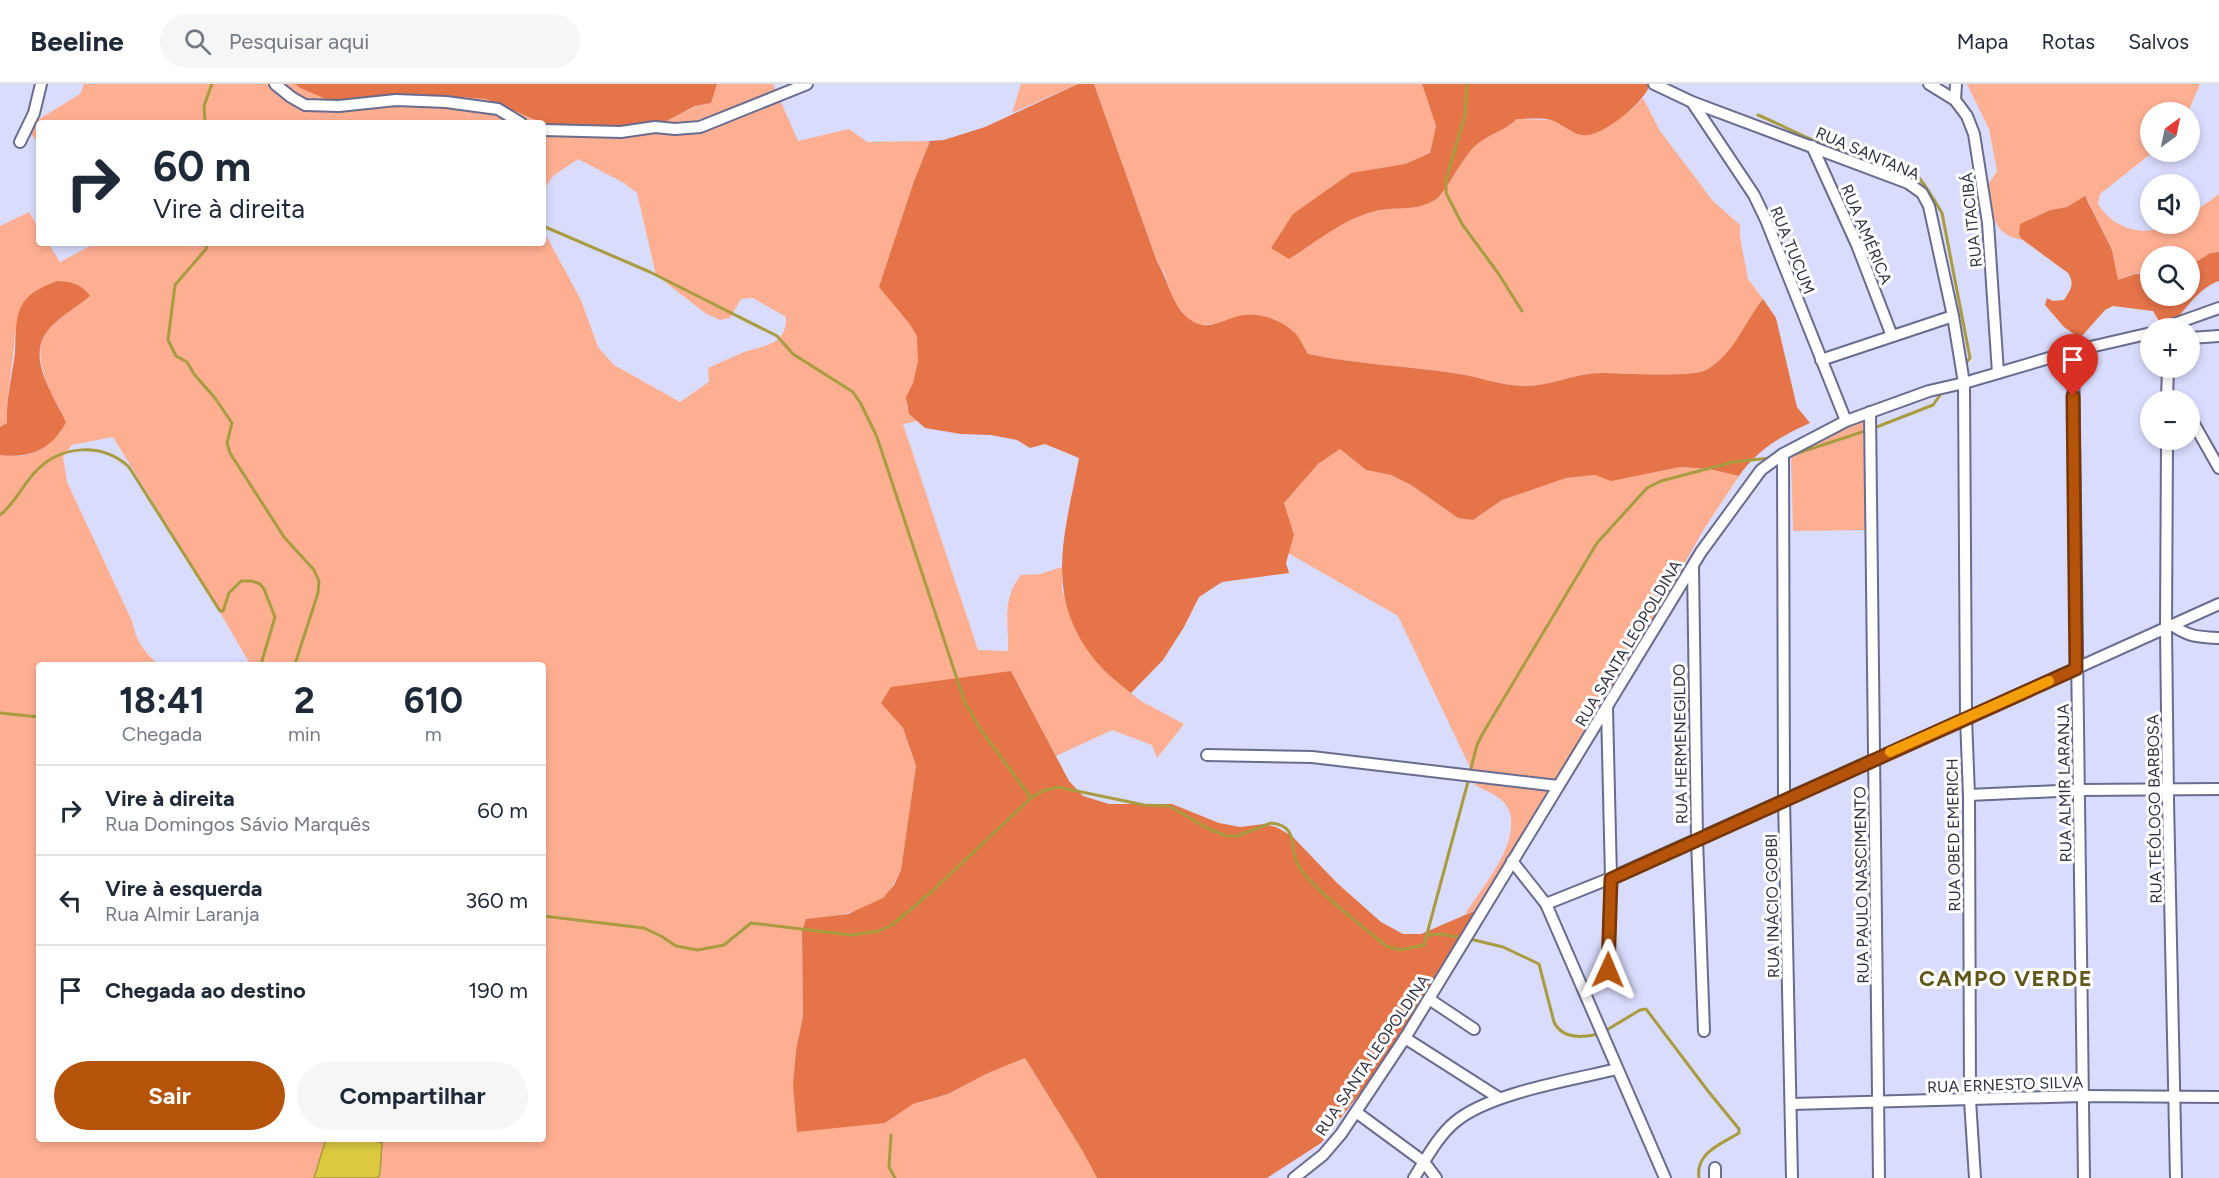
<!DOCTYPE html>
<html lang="pt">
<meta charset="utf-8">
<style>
:root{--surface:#fff;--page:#f6f6f7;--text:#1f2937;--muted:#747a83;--line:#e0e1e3;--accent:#b45309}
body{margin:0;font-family:Figtree,sans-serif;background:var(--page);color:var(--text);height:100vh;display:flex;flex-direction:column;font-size:22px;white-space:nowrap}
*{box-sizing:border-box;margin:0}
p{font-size:20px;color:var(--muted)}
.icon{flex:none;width:33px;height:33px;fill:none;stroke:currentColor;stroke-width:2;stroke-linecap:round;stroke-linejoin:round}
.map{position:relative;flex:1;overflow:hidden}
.drawer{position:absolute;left:36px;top:578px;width:510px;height:480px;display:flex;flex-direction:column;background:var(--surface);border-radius:6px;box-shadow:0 3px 9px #0003}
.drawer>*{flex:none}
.guide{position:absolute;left:36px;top:36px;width:510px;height:126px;border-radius:6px;box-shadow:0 3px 9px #0003;background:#fff;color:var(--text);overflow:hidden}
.needle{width:39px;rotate:33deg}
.controls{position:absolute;left:2140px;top:18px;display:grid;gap:12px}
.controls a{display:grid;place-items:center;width:60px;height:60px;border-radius:50%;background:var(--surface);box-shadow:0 3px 9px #0003;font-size:30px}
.pin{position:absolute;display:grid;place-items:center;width:51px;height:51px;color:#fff;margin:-62px -26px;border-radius:50% 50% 50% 0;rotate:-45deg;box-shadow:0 0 6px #0007}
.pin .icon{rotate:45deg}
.me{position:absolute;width:66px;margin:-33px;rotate:1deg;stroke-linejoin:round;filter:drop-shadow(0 0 4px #0008)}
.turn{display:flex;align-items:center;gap:21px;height:126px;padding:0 18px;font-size:27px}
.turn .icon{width:78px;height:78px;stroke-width:2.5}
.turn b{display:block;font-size:42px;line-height:51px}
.eta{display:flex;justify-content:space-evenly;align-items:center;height:102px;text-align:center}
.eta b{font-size:36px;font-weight:700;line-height:42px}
.action{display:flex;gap:12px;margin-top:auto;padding:12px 18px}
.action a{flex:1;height:69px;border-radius:36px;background:var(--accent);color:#fff;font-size:24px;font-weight:700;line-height:69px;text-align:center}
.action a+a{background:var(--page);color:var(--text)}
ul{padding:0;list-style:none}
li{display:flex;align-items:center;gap:18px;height:90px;padding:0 18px;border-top:2px solid var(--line)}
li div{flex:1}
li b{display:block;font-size:22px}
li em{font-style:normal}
header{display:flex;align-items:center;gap:36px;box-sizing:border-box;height:84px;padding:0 30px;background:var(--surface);border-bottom:2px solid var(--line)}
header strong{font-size:28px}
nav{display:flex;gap:33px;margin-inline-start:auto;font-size:21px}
.search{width:420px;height:54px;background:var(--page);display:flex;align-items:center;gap:15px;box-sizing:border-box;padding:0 21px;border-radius:33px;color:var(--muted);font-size:22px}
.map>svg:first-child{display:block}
</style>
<header>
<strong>Beeline</strong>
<div class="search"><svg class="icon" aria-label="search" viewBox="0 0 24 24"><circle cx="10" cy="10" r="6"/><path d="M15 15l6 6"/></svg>Pesquisar aqui</div>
<nav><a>Mapa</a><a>Rotas</a><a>Salvos</a></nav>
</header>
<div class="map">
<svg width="2219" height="1094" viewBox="0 0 2219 1094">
<rect width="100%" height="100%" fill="#d9dcfc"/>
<g fill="#feaf92">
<polygon points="84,0 295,0 300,4 387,23 442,12 486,15 543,39 39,39 39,60 26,43 80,10"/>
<path d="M717,0H773L798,57L849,45L867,58L930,57L914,97L880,203C890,215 913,237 917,252C921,266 917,286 913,299C907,316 901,322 917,337L903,340L978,566L1008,567C1009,538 1001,516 1021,491L1040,490L1062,483V507L1100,582L1139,616L1184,640L1157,674L1152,661L1112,646L1056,672L1011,587L882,619L903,644L916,682L901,786C896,795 891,807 883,814C862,830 831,832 806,835L802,847L803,932L796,966L793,1000L885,1039L913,1020L948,1010L986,990L1025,974L1082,1066L1097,1094H378L380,1089L382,1059L370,1055L543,1054V580H250L197,489L113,353L72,361L63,373L67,398L132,537C136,556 143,567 158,580H39V1054L326,1055L314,1094H0V371C29,375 41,368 61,348C61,342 62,335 61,330C60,322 52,313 49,305C27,248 49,245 90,212L15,248C14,279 6,308 7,339L0,343V142L29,128L39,145V159H48L60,178L96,159H543V146L581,216L598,263L614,281L680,318L709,298L708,284C720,279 732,273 744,268C765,261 787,261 786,233L753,214L741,215L730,234L720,236L705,229L656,191L637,109L624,99L578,75L553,92L543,107V39L557,45L663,39L696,22L711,19Z"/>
<polygon points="1021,0 1078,0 1012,29"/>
<path d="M1094,0H1422L1436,42L1430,69L1405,80L1351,90L1289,175C1315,159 1342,136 1372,128C1395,121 1413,129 1435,116C1445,110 1462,74 1475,62C1488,50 1505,47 1517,35L1553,36L1572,48L1630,27L1643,14L1660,47L1713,117L1740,141V153L1748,195L1763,215C1744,238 1734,271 1706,286C1692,294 1621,289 1601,289C1575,289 1551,302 1525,302C1502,302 1477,292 1453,289C1405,282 1356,280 1308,270L1296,251L1274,235L1233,234L1220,240L1198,241L1186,233L1173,216L1164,188L1157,178Z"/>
<path d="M1967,0H2200L2188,28H2151V68H2153L2100,110L2098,119C2107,138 2132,150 2153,146C2159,145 2165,140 2171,140C2177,139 2184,140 2190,140V131L2219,110V168L2210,169L2190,182V172H2151V190C2140,188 2128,190 2118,197L2112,166L2087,115L2083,114L2067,123L2050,126L2029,136L2019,151L2023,156C1991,151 1992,128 1988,101L1997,87L1989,45Z"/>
<polygon points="1864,334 1865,446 1793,447 1791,369"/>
<path d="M1340,365L1366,386L1391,391L1411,401L1458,434L1473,436L1502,416L1565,394L1595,391L1611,396L1680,383L1709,385L1739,392L1704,445L1594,638L1479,825L1465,830C1481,805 1527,752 1506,721C1500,712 1484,706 1475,701V694L1398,532L1288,469L1294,451L1284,419L1318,380Z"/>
</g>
<g fill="#e57449">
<polygon points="295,0 717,0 711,19 695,22 663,39 633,44 557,45 486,15 442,12 387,23 350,21 326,15 300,4"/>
<path d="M1078,0H1094L1157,178C1169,196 1170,219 1188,234C1209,251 1224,233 1245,231C1263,229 1283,237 1296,250C1301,256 1304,264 1308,270C1356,280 1405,282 1453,289C1477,292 1502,302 1525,302C1551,302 1575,289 1602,289C1621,289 1692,294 1706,286C1734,271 1744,238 1763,215L1776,234L1797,323L1810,339C1782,351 1756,367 1739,392L1709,385L1680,383L1611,397L1595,391L1566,394L1502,416L1473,436L1458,434L1411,401L1391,391L1366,386L1340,365L1318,380L1284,419L1294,451L1286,479L1289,489L1222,498L1199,513L1184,543L1163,576L1131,609C1121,601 1109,592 1100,582C1041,515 1065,451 1079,374L1045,360L1030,364L1017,356L991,351L961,350L925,344L909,330L906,313L913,299L918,277L917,252L909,239L879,203L914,97L930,57L944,56L985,43Z"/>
<path d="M1422,0H1650C1646,17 1606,49 1588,51C1575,53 1565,42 1554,37C1545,33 1528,35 1517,35C1505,47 1488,50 1475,62C1462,74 1445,110 1435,116C1413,129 1395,121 1372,128C1342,136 1315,159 1289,175L1271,164L1293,130L1351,89L1405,80L1430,69L1436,42Z"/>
<path d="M2085,112L2112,166L2118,196L2135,190H2151V212H2190V182L2210,169L2219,168V197C2200,203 2185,225 2173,240L2162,242L2153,227L2113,222L2105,226L2082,252L2078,253L2064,243L2045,221L2047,214L2053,217L2064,216C2071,205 2075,200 2068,189L2023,156L2019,151L2020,140L2050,126L2067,123Z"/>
<path d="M57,197C73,198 81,200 90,212C78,222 64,230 53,241C22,269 53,309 66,338C53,365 29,375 0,371V343L7,339C6,314 12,293 15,269C16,253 14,234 23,219C31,207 45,202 57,197Z"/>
<polygon points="1011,587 1069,697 1083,712 1109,720 1172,720 1219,739 1240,743 1264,740 1276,743 1292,752 1337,799 1381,838 1403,850 1421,850 1479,825 1401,957 1321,1059 1267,1094 1097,1094 1082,1066 1025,974 986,990 948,1010 913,1020 885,1039 797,1048 793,1000 796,966 803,932 802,847 806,835 848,830 883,814 894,801 901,786 916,682 903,644 881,619 891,603"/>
</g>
<polygon fill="#dcc940" stroke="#a89b40" stroke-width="1.5" points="326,1055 370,1055 382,1059 380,1089 378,1094 314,1094"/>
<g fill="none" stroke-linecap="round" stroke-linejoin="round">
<g stroke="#a89b40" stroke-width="3">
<polyline points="1467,0 1465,31 1446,96 1446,109 1462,140 1498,189 1522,227"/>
<path d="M1758,31C1787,43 1817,61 1848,68C1864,72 1892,73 1906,81C1919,89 1934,116 1942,129L1970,274L1964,281"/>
<polyline points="205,39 204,22 212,0"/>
<polyline points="543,142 650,188 777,252 793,270 853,308 861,320 877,353 965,619 981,646 1031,714"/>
<polyline points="207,159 206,165 175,201 168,256 176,272 187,278 194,290 215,314 232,339 227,359 230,369 284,453 314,486 319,497 318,509 295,580"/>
<polyline points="1874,344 1933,321 1943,307"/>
<polyline points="1789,372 1868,346"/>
<path d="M0,431C15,420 23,400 36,387C61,361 102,358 129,383L220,527H223L229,509L241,497H252L260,500L264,505L275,533L261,580"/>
<polyline points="0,629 39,633"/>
<polyline points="1470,688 1477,661 1483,649 1597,459 1647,404 1661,397 1733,378 1770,374"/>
<path d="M543,832L644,844L661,852L676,862L698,866L724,861L751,839L851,851L879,847L892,841L929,810L1031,714L1043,707L1058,703L1144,721L1169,722L1209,745L1227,752H1237L1271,739C1300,742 1288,763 1298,781C1313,806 1362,841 1386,862L1400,866L1424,861L1469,694"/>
<polyline points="1427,851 1440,850 1463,854"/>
<path d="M1470,855L1503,863L1539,880L1554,938C1562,955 1582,954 1599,950"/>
<path d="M1605,947L1640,926L1646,925L1708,1007L1739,1045V1049C1721,1060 1695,1069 1699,1094"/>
<polyline points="891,1051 889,1083 895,1094"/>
</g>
<defs>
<g id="minor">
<polyline points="275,0 291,13 305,21 339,22 396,16 446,18 498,25 521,39"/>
<polyline points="1654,0 1692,18 1908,99 1922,109 1929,122 1953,232 1964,299 1966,634 1969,711 1970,1016 1975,1094"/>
<polyline points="1929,0 1955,16 1967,32 1974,50 1988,139 1998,289"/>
<polyline points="1955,16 1956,0"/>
<polyline points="1692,18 1754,111 1766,136 1846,337"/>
<polyline points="543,46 621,48 655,43 675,45 700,43 807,0"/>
<polyline points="20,58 34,29 41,0"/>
<polyline points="1812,62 1857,161 1892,252"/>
<polyline points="2163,244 2219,224"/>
<polyline points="2190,254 2219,252"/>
<polyline points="2073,267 2084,1094"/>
<polyline points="1821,276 1953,232"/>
<polyline points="2167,316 2168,284"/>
<polyline points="1870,328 1879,1094"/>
<polyline points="2190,333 2219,384"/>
<polyline points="2167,356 2166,544 2168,716 2176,1094"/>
<polyline points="1783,370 1784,715 1792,1094"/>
<polyline points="1693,482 1697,755 1704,947"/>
<path d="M2172,541C2189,553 2198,553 2219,554"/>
<polyline points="1607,624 1611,794 1608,886"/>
<polyline points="1207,671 1312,673 1558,702"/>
<polyline points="1969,711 2079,706 2219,705"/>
<polyline points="1512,777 1546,820 1665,1094"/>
<polyline points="1546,820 1611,794 2219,520"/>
<polyline points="1429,915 1474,945"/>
<polyline points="1405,954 1499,1014"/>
<polyline points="1792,1020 2083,1012 2219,1013"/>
<polyline points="1356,1028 1424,1078 1436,1094"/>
<polyline points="1294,1094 1323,1071 1341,1050 1405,954 1701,468 1761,386 1783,370 1846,337 1929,307 1964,299 2073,267 2151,249"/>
<path d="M1414,1094C1426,1075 1438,1052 1455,1038C1489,1009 1573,996 1617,985"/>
<polyline points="1715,1094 1715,1084"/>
</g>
</defs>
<use href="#minor" stroke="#696c8f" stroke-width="14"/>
<use href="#minor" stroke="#fff" stroke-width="10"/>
</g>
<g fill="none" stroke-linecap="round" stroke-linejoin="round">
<defs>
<polyline id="route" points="1608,886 1611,795 2076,585 2073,312"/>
</defs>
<use href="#route" stroke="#753606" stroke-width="15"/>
<use href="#route" stroke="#b45309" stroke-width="10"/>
<polyline stroke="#f59e0b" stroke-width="10" points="1890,668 2049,597"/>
</g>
<g text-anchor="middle" stroke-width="6" stroke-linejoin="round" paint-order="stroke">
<g font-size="16" fill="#2f303f" stroke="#fff">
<text transform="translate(1868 69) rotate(23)" y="6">RUA SANTANA</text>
<text transform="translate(1971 136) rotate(-96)" y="6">RUA ITACIBÁ</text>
<text transform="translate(1867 150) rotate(67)" y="6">RUA AMÉRICA</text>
<text transform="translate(1793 166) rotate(68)" y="6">RUA TUCUM</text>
<text transform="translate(1628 559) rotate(-59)" y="6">RUA SANTA LEOPOLDINA</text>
<text transform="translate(1680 660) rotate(-91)" y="6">RUA HERMENEGILDO</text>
<text transform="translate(2064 699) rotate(-91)" y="6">RUA ALMIR LARANJA</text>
<text transform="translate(2154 725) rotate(-91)" y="6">RUA TEÓLOGO BARBOSA</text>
<text transform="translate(1953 751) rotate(-91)" y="6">RUA OBED EMERICH</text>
<text transform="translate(1861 801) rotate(-91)" y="6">RUA PAULO NASCIMENTO</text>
<text transform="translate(1772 822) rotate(-91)" y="6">RUA INÁCIO GOBBI</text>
<text transform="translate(1372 971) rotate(-56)" y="6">RUA SANTA LEOPOLDINA</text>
<text transform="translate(2005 1000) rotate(-2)" y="6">RUA ERNESTO SILVA</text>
</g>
<g font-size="22" font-weight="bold" letter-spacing="1.5" fill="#60581b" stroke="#fff">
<text x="2006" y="902">CAMPO VERDE</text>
</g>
</g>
</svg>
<div class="controls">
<a><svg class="needle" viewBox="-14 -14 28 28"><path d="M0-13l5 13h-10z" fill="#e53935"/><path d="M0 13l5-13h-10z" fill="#747a83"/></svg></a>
<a><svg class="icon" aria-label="sound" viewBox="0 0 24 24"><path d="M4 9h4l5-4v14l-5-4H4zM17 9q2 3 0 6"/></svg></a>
<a><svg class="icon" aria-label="search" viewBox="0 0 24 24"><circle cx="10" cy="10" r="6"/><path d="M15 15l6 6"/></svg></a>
<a>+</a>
<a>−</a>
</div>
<div class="pin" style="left:2073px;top:312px;background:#d93025"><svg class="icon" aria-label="arrive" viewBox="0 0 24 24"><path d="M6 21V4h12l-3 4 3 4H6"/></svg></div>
<svg class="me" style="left:1608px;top:886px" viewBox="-20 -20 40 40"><path d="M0-17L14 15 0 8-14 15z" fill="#b45309" stroke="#fff" stroke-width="4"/></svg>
<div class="guide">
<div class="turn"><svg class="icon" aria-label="right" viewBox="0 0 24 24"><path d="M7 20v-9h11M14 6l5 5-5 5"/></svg><div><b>60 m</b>Vire à direita</div></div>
</div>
<section class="drawer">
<div class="eta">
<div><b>18:41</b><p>Chegada</p></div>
<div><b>2</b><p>min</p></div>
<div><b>610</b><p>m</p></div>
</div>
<ul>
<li><svg class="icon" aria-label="right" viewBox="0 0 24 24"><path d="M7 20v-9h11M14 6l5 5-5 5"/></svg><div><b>Vire à direita</b><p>Rua Domingos Sávio Marquês</p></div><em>60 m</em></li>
<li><svg class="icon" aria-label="left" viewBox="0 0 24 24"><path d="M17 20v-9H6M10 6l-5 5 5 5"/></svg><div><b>Vire à esquerda</b><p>Rua Almir Laranja</p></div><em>360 m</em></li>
<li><svg class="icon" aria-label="arrive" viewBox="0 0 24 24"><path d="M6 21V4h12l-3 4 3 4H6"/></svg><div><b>Chegada ao destino</b></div><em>190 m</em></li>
</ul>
<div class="action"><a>Sair</a><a>Compartilhar</a></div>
</section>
</div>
